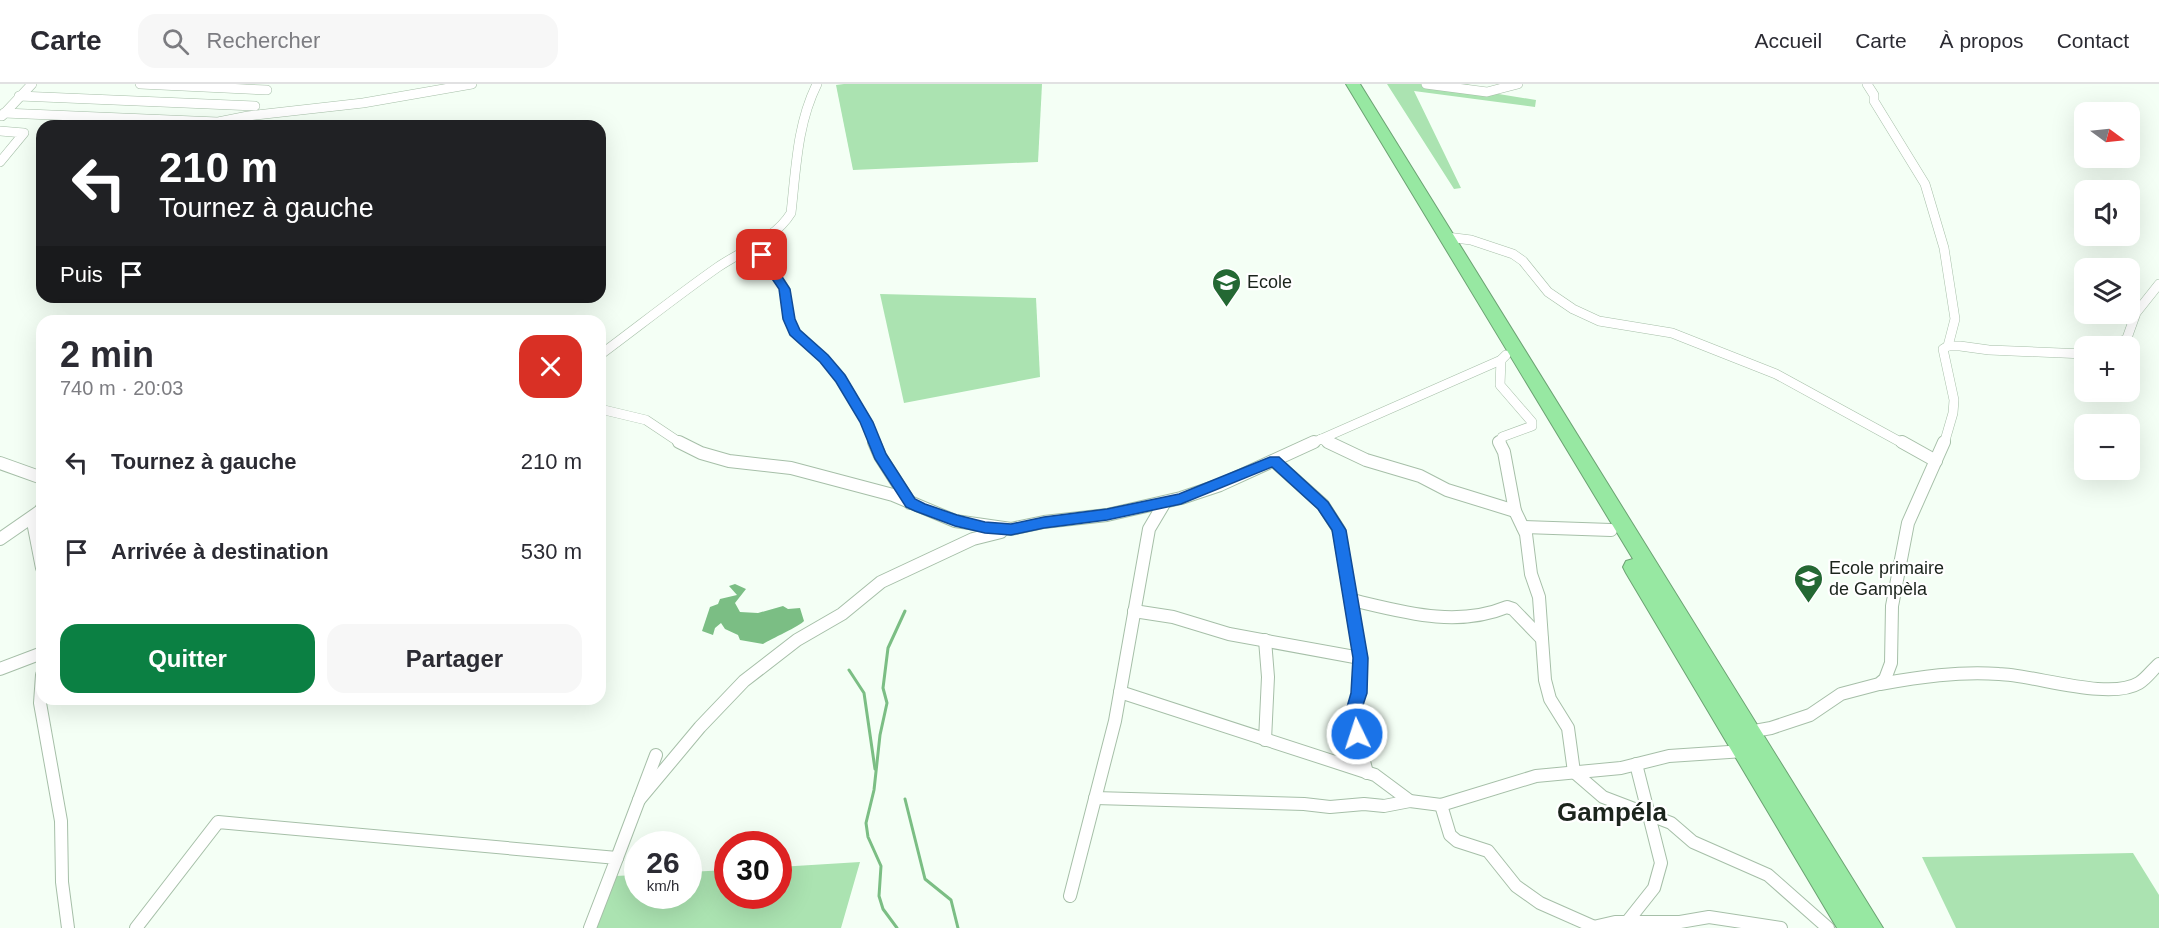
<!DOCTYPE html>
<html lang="fr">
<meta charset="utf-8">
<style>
:root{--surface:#fff;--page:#f7f7f7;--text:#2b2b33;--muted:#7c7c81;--line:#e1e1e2;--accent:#0b8043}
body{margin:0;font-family:Arial,sans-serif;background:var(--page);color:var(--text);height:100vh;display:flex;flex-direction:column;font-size:22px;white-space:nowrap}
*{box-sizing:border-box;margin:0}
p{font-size:20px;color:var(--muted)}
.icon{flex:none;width:33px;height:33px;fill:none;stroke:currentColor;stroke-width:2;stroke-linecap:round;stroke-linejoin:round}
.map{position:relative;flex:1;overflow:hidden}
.drawer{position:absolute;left:36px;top:231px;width:570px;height:390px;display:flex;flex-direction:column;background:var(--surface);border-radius:18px;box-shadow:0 6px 24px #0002}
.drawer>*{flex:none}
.guide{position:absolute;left:36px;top:36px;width:570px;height:183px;border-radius:18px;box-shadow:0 6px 24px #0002;background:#202124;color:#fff;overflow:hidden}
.needle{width:39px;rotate:105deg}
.fabs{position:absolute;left:2074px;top:18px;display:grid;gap:12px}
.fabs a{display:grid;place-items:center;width:66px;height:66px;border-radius:12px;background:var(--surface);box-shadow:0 6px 24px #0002;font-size:30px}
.speed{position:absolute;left:624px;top:747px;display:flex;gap:12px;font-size:30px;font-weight:700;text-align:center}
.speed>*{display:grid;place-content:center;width:78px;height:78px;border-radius:50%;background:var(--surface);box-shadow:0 6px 24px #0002;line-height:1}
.speed small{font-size:15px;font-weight:400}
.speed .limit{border:9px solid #d22;background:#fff;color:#111}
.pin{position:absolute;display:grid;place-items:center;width:51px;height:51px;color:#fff;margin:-26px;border-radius:12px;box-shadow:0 3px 9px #0006}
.me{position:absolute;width:66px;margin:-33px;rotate:356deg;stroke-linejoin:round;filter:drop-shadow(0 0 4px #0008)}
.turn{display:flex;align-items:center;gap:21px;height:126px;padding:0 24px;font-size:27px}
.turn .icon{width:78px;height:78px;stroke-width:2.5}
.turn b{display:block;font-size:42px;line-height:51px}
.then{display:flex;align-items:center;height:57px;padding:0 24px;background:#0003;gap:12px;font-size:22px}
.round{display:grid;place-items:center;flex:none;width:63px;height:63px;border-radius:18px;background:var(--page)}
.head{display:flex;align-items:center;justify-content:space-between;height:102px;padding:0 24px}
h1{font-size:36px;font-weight:700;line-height:45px}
.primary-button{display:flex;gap:12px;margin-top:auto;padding:12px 24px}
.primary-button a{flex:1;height:69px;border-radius:18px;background:var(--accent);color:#fff;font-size:24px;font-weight:700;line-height:69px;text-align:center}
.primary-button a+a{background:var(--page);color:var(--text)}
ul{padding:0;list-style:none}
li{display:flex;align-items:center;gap:18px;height:90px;padding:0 24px}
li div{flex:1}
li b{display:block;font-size:22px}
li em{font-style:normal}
header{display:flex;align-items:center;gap:36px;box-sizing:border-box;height:84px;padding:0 30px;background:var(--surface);border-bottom:2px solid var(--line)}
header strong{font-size:28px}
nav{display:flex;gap:33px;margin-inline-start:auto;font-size:21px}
.search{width:420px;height:54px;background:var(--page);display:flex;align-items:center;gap:15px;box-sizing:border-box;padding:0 21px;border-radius:18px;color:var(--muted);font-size:22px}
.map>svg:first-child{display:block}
</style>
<header>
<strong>Carte</strong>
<div class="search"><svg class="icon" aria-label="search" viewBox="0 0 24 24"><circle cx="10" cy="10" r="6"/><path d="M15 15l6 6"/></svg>Rechercher</div>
<nav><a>Accueil</a><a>Carte</a><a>À propos</a><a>Contact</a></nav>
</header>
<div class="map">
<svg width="2159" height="844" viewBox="0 0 2159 844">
<rect width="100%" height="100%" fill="#f4fff5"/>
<g fill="#abe3b1">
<polygon points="844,0 1042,0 1038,78 853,86 836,1"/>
<polygon points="1387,0 1470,0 1456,3 1536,16 1535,23 1414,7 1461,104 1454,105"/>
<polygon points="880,210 1036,214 1040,293 904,319"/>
<polygon points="2133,769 2159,811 2159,844 1956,844 1922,773"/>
<polygon points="860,778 841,844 596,844 615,792 637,791 638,812 688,812 689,788 727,786 728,812 778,812 779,783"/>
</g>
<path fill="#7bbe84" d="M735,500L746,505L735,519L740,528L758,529L783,522L788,525L800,524L804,537C800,542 771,555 763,560L740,556L738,551L725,545L721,539L715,544L713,551L702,547L710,523L718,520L720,515L737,511L729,502Z"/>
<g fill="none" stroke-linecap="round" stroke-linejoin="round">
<g stroke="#7bbe84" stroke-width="3">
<polyline points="849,586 864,609 875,685"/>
<polyline points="905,715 925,795 951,816 958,844"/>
<polyline points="897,844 883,825 879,812 881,782 868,753 866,739 874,706 880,651 887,619 883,604 888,564 905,527"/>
</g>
<defs>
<g id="street-far1">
<polyline points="140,0 267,6"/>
<polyline points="1426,0 1487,8 1518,0"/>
<polyline points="1867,0 1874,11 1874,17 1925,100 1944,164 1955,235 1948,262"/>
<polyline points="19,12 255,22"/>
<polyline points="4,29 218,38 248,32 363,19 472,0"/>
<polyline points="2,32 32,0"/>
<polyline points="0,47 24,49 0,78"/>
<polyline points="770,152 762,171 785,205 789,235 795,248 824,275 841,295 866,338 875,360"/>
<polyline points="1447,153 1471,156 1513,170 1523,177 1548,208 1573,225 1599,237 1672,249 1776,290 1904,360"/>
<polyline points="2116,262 2127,254 2136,229 2159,200"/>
<path d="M600,271C639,242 678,211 718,183C743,166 775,155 791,129C796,85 797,40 817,0"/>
<polyline points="600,325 646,336 682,360"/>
<polyline points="1321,355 1331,360"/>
<polyline points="1310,360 1501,276 1506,271"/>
<polyline points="1500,360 1502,353 1532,342 1532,338 1500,301 1501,276"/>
<polyline points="1944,360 1953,329 1954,316 1943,265 1948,262 1960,262 1989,266 2085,270"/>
</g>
<g id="street">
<polyline points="679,358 701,369 729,377 791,384 893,411 955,437 1011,445 1044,438 1107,431 1181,414 1220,401 1314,358"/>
<polyline points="874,358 880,372 910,419"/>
<polyline points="1328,358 1366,376 1420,392 1447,406 1515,427"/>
<polyline points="1499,358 1504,368 1515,427 1526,450 1531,490 1539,513 1542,555"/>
<polyline points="1902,358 1936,377"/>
<polyline points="1274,377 1323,421 1339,446 1360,574 1359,609 1352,630 1367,689"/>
<polyline points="0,379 42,394"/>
<polyline points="42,424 34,443 42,484"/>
<polyline points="1523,443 1611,446"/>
<polyline points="0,455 39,428"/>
<path d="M1352,516C1403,528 1456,544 1507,523L1513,525L1542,555L1545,596L1550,615L1568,644L1574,688L1603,713L1671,739L1693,758L1768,791L1828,844"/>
<polyline points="1134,527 1173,533 1229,550 1360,574"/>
<polyline points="1265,556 1268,593 1265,656"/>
<polyline points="0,585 42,569"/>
<polyline points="42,591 40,619 61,737 62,798 68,844"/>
<path d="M1880,600C1919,593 1959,587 1999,590C2035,591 2109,617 2139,599C2147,594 2152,586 2159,580"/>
<polyline points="1120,608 1375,691 1410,717 1441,721 1536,692 1621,684 1669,672 1744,667"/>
<polyline points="1749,648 1771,644 1810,631 1841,610 1879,600 1885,595 1891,579 1892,522 1908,439 1944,358"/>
<polyline points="1095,714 1304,720 1330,723 1364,720 1384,722 1410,717"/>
<polyline points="639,716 700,643 744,597 797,556 842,530 881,498 973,455 1001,448"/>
<polyline points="1441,721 1450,751 1457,757 1488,767 1516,802 1540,819 1592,842"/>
<polyline points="617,774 656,671"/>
<polyline points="1070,812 1115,637 1149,445 1165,418"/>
<polyline points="1627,838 1654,804 1661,779 1636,680"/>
<polyline points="136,844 218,738 617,774 590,844"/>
<polyline points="1589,844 1615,838 1680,838 1709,833 1781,844"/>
</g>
<polygon id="highway" points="1346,0 1360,0 1883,844 1837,844 1626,489 1623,483 1626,477 1633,475"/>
</defs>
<use href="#street-far1" stroke="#a6bfa8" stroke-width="10"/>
<use href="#street" stroke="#a6bfa8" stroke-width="14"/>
<use href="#highway" stroke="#6ca373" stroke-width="2"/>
<use href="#street-far1" stroke="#fff" stroke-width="9"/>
<use href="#street" stroke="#fff" stroke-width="12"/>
<use href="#highway" fill="#97e8a2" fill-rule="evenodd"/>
</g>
<polygon fill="#1a73e8" stroke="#114b97" stroke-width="1.5" points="762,167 766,168 790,205 795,235 800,246 828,271 845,291 873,338 886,370 915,415 925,420 957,431 985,438 1011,440 1044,433 1107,425 1179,410 1270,373 1279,373 1328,418 1346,446 1368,574 1367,609 1360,630 1365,650 1363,655 1357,657 1352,655 1345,630 1351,609 1353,574 1332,446 1318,425 1272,383 1181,420 1107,436 1044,444 1011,451 985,449 955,442 915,427 906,423 875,375 860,338 836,298 820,278 790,251 783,235 779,205 756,171"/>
<defs>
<symbol id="school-pin" viewBox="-11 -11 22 30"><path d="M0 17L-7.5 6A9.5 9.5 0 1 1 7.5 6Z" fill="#246833" stroke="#fff"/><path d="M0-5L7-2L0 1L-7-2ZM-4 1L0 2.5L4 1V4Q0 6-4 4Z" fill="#fff"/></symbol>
</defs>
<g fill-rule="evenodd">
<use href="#school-pin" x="1210" y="182" width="33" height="45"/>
<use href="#school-pin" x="1792" y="478" width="33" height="45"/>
</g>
<g text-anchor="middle" stroke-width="4.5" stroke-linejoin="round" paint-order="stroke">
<g font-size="18" fill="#1b241c" stroke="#fff" text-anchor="start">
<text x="1247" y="204">Ecole</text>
<text x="1829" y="490">Ecole primaire<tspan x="1829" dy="21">de Gampèla</tspan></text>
</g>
<g font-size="26" font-weight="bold" fill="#1b241c" stroke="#fff">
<text x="1612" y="737">Gampéla</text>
</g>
</g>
</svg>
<div class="fabs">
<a><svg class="needle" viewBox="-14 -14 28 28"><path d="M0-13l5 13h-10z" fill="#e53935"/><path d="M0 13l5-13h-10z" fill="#7c7c81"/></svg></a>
<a><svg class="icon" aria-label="sound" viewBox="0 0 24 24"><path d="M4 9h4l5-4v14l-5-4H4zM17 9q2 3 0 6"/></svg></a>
<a><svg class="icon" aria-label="layers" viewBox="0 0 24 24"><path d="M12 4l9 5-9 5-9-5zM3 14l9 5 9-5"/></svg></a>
<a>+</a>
<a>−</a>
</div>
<div class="speed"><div>26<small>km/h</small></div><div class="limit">30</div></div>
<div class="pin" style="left:762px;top:171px;background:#d93025"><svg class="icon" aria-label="arrive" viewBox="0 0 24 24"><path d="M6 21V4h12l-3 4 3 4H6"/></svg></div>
<svg class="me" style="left:1357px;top:650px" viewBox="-20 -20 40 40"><circle r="17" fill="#1a73e8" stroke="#fff" stroke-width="3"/><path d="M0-11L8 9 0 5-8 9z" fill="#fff"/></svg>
<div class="guide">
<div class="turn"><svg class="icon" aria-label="left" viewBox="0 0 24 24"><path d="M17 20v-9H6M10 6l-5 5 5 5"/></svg><div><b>210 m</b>Tournez à gauche</div></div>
<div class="then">Puis<svg class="icon" aria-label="arrive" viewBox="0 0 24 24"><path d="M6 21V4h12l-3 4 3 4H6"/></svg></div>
</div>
<section class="drawer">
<div class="head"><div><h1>2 min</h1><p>740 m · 20:03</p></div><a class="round" style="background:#d93025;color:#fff"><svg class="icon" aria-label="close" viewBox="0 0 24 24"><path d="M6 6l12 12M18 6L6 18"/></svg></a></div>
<ul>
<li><svg class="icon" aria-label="left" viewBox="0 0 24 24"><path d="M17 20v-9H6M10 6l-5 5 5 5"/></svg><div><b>Tournez à gauche</b></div><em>210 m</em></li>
<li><svg class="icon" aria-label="arrive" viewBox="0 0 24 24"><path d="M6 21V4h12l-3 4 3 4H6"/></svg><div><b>Arrivée à destination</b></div><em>530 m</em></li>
</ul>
<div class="primary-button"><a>Quitter</a><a>Partager</a></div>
</section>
</div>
